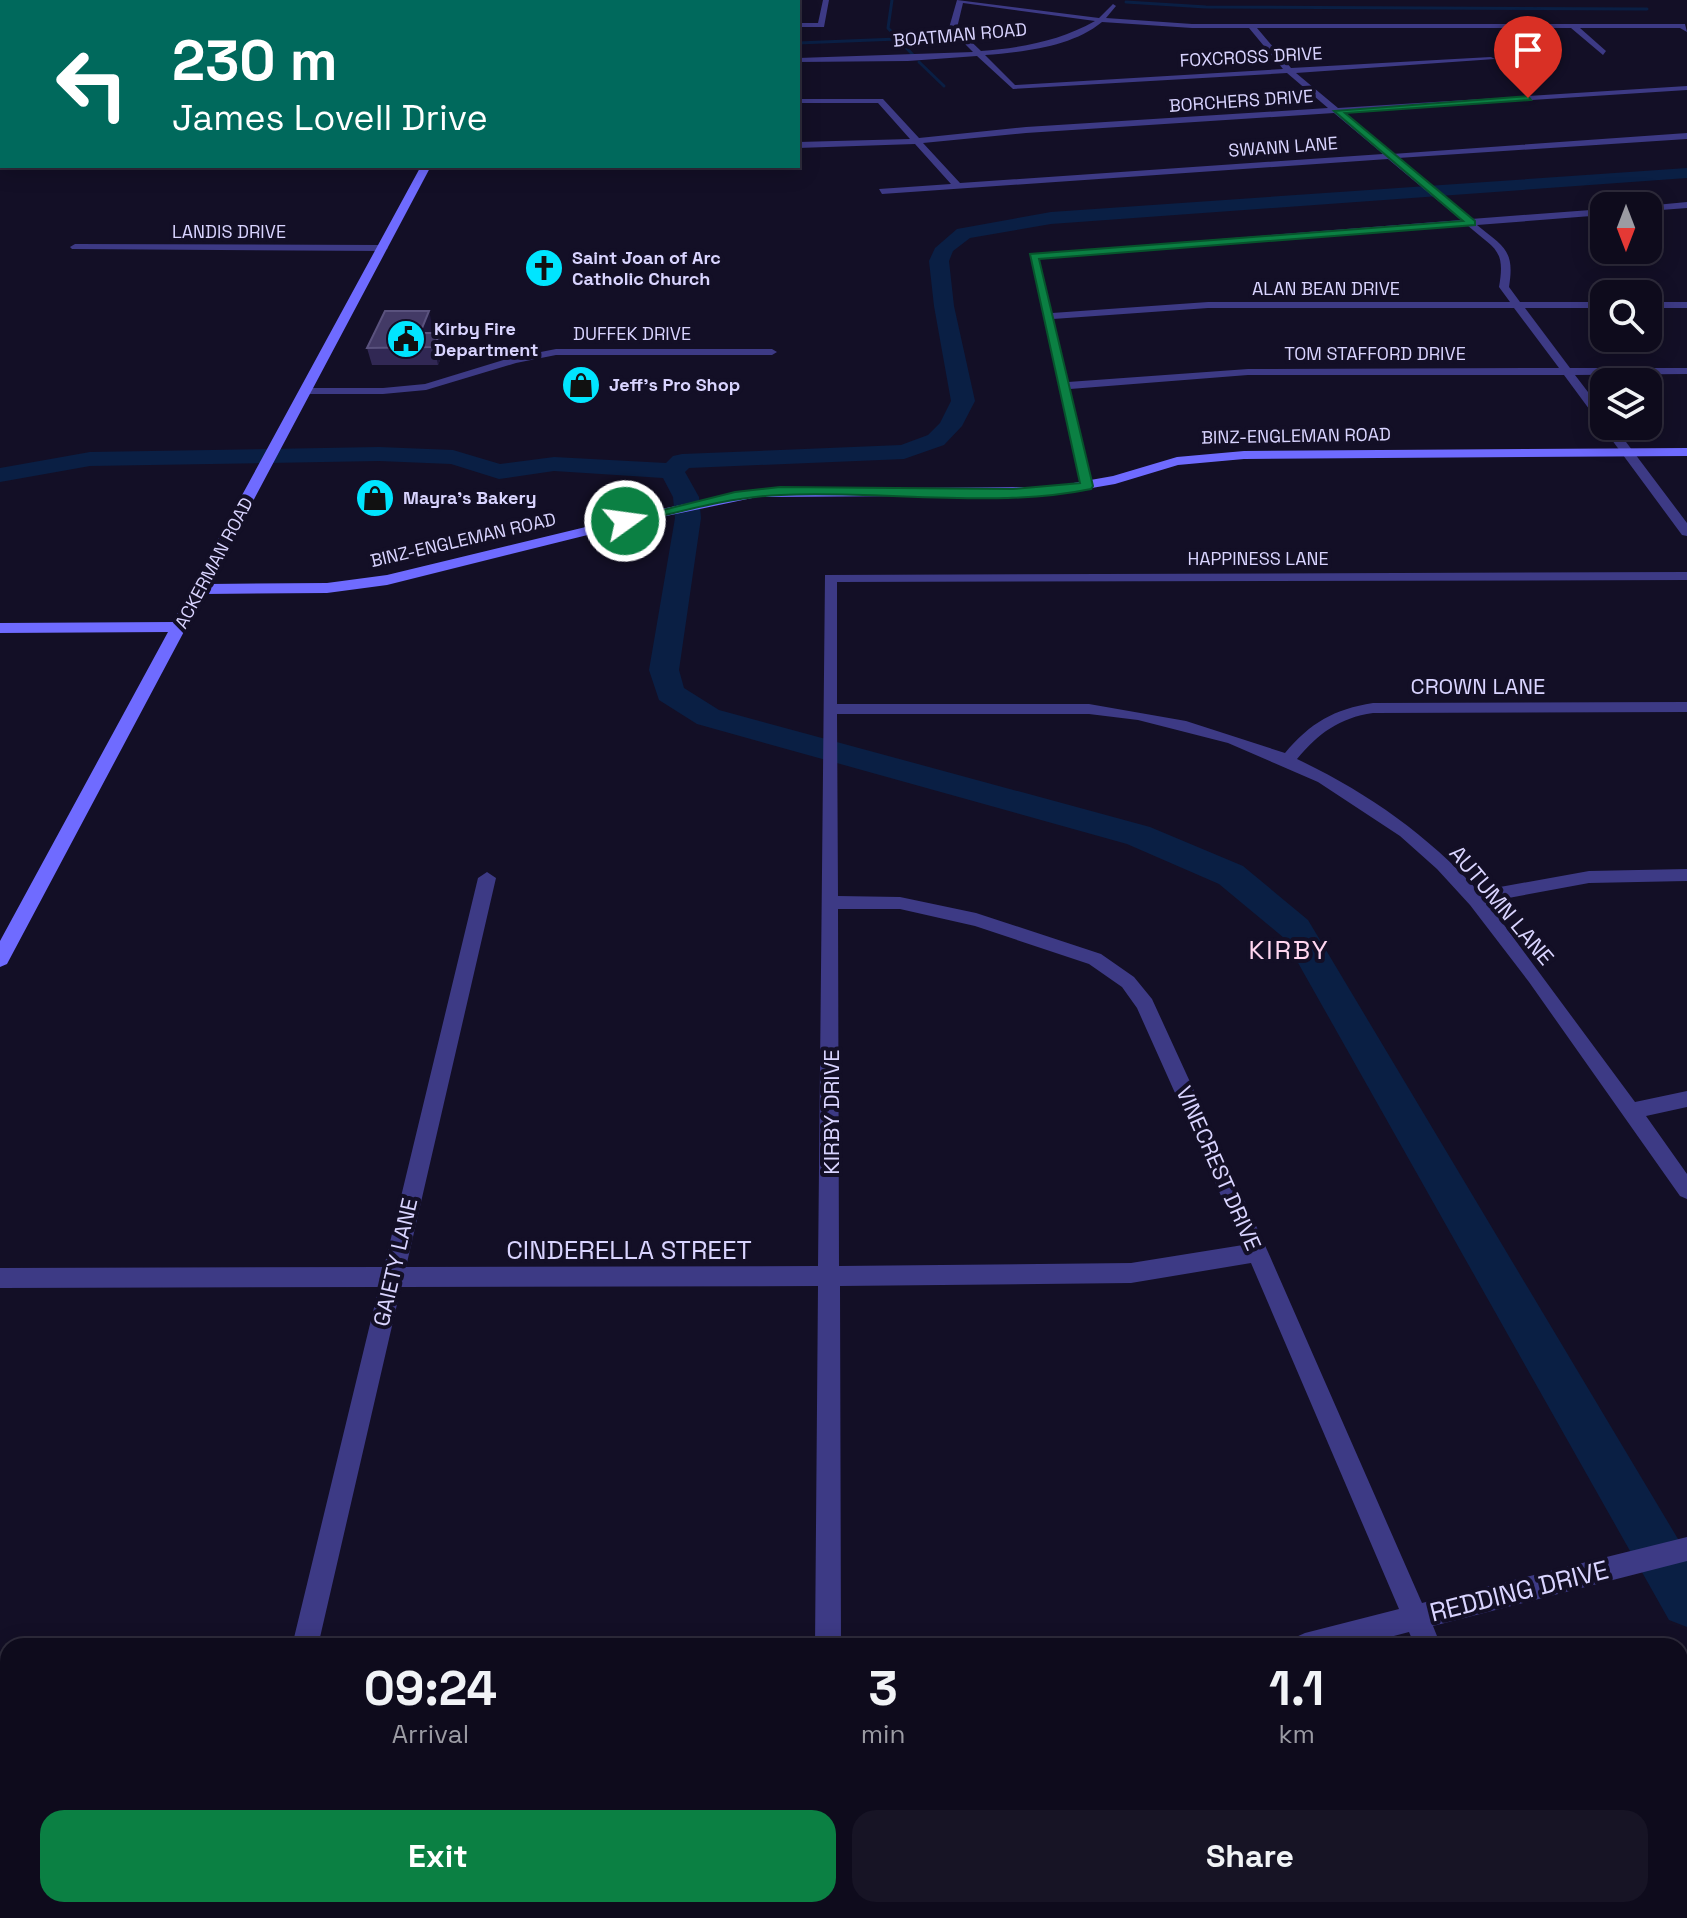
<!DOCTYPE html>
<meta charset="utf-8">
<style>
:root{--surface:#0e0b1c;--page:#171425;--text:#f1f3f6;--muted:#9b9ba3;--line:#2e2b3b;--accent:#0b8043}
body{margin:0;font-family:"Space Grotesk",sans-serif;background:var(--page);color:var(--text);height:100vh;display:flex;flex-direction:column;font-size:30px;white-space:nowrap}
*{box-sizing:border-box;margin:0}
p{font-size:26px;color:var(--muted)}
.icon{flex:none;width:44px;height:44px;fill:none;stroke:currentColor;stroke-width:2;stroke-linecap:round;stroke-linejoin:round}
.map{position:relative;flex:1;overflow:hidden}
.drawer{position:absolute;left:0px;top:1638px;width:1688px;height:280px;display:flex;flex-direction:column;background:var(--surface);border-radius:24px 24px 0 0;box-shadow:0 4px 20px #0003,0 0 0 2px var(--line)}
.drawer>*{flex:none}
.hud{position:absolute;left:0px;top:0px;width:800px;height:168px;box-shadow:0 4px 20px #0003,0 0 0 2px var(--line);background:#00695c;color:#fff;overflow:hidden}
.needle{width:52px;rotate:180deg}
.fabs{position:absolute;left:1590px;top:192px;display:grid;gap:16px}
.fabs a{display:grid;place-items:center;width:72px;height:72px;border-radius:16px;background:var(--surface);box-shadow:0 4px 20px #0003,0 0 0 2px var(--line);font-size:40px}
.pin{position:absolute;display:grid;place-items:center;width:68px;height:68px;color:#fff;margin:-82px -34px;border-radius:50% 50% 50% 0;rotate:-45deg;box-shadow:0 0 8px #0007}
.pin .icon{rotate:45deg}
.me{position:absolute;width:88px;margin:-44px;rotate:76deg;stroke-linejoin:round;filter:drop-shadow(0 0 6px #0008)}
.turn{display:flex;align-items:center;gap:28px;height:168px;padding:0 40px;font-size:36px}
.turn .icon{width:104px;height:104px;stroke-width:2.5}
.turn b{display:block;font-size:56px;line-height:68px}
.eta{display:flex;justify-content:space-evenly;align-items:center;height:136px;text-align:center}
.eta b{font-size:48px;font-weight:700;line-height:56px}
.cta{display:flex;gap:16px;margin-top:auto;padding:16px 40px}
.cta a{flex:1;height:92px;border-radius:24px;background:var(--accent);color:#fff;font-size:32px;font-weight:700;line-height:92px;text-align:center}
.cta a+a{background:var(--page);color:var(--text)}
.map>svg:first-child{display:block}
</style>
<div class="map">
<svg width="1687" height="1918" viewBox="0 0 1687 1918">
<rect width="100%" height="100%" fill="#130f26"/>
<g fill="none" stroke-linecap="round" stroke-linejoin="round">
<g stroke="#0a1f44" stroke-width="3">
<polyline points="892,0 888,28 913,55"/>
<polyline points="1126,2 1206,7 1647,9"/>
<polyline points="798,43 897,39"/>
<polyline points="919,62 944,86"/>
</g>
<polygon fill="#0a1f44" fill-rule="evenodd" points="1687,168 1687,178 1051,224 970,238 953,251 949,261 954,306 975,401 962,426 944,445 904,459 689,468 685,472 699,497 701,518 679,670 684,688 719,710 1150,827 1243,866 1308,920 1687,1554 1687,1627 1669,1620 1284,938 1219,884 1127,844 697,724 659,700 649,670 675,518 673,497 663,478 554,471 499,479 451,464 379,461 90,466 0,482 0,468 90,452 379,447 453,450 500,464 554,457 666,463 673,456 682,454 901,445 928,435 940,423 951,401 934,306 929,261 935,248 957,229 1051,212"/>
<g fill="#3d3a85" fill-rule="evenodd">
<rect x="644" y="0" width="6" height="2"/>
<polygon points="823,0 829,0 824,27 798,27 798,23 818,23"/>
<path d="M957,0L1099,18L1113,4L1116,6L1106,18L1192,24H1685L1687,32L1680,28H1580L1606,51L1603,55L1571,28H1257L1291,68L1491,57L1495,59L1296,73L1338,108L1687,86V90L1343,112L1392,154L1687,133V139L1398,158L1471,219L1604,209V215L1477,225C1504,247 1515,250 1509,287L1520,302H1604V308H1525L1570,368H1687V374L1575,375L1604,413V426H1614L1687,523V536L1682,535L1564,375H1248L1070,389L1093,486L1083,489L1030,254L1461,220L1388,159L882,194L879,189L951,184L915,144L798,148V142L910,139L878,103H798V99H883L919,138L1026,127L1328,108L1287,73L1013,89L977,56L908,61L798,62V58L973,52L949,28ZM963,3L1095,21C1060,41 1020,48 981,51L957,28ZM1102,22L1192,28H1249L1283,69L1015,85L985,55C1023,52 1072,47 1102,22ZM1334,113L1383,154L960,183L923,143L1026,133ZM1467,225C1494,249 1506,248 1499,287L1510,302H1208L1052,313L1039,259ZM1208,308H1514L1559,368L1248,369L1068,382L1053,319Z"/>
<polygon points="1687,202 1687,208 1648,211 1648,206 1645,206"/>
<polygon points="1648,231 1658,240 1658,244 1652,244 1648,240"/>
<polygon points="75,244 383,245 388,248 383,251 72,249 70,247"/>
<rect x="1648" y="302" width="39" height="6"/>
<polygon points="556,349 772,349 777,352 772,355 556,355 516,363 426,390 383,394 306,394 300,391 306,388 383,388 425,384 510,358"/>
<path d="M1687,572V580L837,582V704H1089L1186,721L1285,753C1310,723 1334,709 1373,703L1687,702V712L1373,713C1339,718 1319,733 1297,759C1366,792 1427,834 1478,891L1589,871L1687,869V881L1589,883L1487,902L1635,1102L1687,1091V1107L1646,1116L1687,1174V1199L1680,1196L1529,982L1470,905L1437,869L1400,836L1318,782L1228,743L1138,720L1089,714H837L838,896L900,897L976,913L1101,954L1134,977L1152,999L1268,1252L1422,1603L1687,1537V1561L1433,1626L1441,1646H1415L1409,1632L1356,1646H1292L1296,1637L1305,1633L1399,1609L1251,1263L1131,1283L840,1286L841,1646H815L818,1286L401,1287L318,1646H292L379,1287L0,1288V1268L384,1267L478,878L487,872L496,878L406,1267L818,1266L825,575ZM838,909H900L975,926L1089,964L1122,987L1137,1008L1243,1245L1131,1263L839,1266Z"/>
<polygon points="228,1910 258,1910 256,1918 226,1918"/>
<rect x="811" y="1910" width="30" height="8"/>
<polygon points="1532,1910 1562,1910 1566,1918 1536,1918"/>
</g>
<g fill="#6f6bff" fill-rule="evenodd">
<polygon points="512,0 520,0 511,2"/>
<polygon points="421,166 431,166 209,584 327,583 387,575 652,511 757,489 1051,487 1113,476 1177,457 1244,451 1687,448 1687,456 1244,459 1178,465 1115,484 1051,495 757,497 652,519 387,585 327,593 204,594 7,964 0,967 0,941 168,632 0,633 0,623 173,622"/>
</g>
</g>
<polygon fill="#312854" points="433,328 431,333 444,350 438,365 372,365 367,348"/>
<g fill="#1d163a">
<polygon points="429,311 433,328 425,348 420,333"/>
<polygon points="440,333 444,350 438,365 434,347"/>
</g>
<polygon fill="#433a66" stroke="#5a527e" stroke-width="2" points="385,311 429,311 420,333 440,333 434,347 367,348"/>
<path fill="#0b8043" stroke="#07532c" stroke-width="2" d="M1528,96L1531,100L1345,113L1475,221V225L1039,259L1093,486L1091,489C996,509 879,490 781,495C728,497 676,513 625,525L619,521L735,492L780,487L1013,489L1080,483L1030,254L1463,221L1334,111Z"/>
<defs>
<symbol id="church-disc" viewBox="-11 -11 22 22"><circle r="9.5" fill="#00e5ff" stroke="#130f26"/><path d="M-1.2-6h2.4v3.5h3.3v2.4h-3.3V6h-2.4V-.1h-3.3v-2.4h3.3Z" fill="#111"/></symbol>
<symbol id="civic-disc" viewBox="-11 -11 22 22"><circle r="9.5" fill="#00e5ff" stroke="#130f26"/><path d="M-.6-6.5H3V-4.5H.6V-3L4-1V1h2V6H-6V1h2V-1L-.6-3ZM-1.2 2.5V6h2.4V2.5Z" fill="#111"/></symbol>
<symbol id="shop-disc" viewBox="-11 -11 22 22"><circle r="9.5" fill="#00e5ff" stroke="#130f26"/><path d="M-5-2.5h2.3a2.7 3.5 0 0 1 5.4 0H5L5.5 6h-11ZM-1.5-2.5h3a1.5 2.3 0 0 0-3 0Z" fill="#111"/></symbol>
</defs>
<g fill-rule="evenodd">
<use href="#church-disc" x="522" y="246" width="44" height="44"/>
<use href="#civic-disc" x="384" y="317" width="44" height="44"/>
<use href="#shop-disc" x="559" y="363" width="44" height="44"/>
<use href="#shop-disc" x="353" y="476" width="44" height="44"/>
</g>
<g text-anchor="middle" stroke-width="8" stroke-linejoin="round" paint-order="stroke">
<g font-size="18" fill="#d9d4ff" stroke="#130f26">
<text transform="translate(960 35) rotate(-5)" y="6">BOATMAN ROAD</text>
<text transform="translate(1251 57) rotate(-3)" y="6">FOXCROSS DRIVE</text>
<text transform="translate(1241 101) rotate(-4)" y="6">BORCHERS DRIVE</text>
<text transform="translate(1283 147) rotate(-4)" y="6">SWANN LANE</text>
<text x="229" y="238">LANDIS DRIVE</text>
<text x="1326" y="295">ALAN BEAN DRIVE</text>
<text x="632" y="340">DUFFEK DRIVE</text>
<text x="1375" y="360">TOM STAFFORD DRIVE</text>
<text transform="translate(1296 436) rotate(-1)" y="6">BINZ-ENGLEMAN ROAD</text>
<text transform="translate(463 540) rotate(-13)" y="6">BINZ-ENGLEMAN ROAD</text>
<text x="1258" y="565">HAPPINESS LANE</text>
<text transform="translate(214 563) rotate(-62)" y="6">ACKERMAN ROAD</text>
</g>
<g font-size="18" font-weight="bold" fill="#d9d4ff" stroke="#130f26" text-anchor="start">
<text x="572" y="264">Saint Joan of Arc<tspan x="572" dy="21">Catholic Church</tspan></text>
<text x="434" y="335">Kirby Fire<tspan x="434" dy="21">Department</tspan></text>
<text x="609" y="391">Jeff’s Pro Shop</text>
<text x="403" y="504">Mayra's Bakery</text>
</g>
<g font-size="22" fill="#d9d4ff" stroke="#130f26">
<text x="1478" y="694">CROWN LANE</text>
<text transform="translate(1502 905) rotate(50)" y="8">AUTUMN LANE</text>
<text transform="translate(831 1112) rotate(-90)" y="8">KIRBY DRIVE</text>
<text transform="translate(1219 1168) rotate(66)" y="8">VINECREST DRIVE</text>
<text transform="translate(395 1262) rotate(-77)" y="8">GAIETY LANE</text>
</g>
<g font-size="26" letter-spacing="2" fill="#ffd6f0" stroke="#130f26">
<text x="1289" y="959">KIRBY</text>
</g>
<g font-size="26" fill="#d9d4ff" stroke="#130f26">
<text x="629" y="1259">CINDERELLA STREET</text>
<text transform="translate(1519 1591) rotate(-14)" y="9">REDDING DRIVE</text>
</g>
</g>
</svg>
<div class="fabs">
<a><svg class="needle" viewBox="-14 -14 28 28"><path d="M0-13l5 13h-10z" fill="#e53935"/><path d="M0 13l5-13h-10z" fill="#9b9ba3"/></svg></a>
<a><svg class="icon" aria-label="search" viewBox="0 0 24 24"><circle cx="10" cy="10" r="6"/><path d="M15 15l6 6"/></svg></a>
<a><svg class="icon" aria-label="layers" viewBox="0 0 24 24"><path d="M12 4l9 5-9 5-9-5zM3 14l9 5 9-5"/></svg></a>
</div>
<div class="pin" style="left:1528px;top:98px;background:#d93025"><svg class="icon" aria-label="arrive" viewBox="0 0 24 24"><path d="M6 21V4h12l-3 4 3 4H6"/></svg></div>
<svg class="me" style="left:625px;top:521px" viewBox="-20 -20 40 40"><circle r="17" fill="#0b8043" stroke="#fff" stroke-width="3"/><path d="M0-11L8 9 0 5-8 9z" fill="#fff"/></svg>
<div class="hud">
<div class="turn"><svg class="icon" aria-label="left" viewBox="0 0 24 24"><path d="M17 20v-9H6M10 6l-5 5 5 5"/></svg><div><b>230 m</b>James Lovell Drive</div></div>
</div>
<section class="drawer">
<div class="eta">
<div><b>09:24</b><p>Arrival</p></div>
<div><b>3</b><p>min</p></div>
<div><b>1.1</b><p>km</p></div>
</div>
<div class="cta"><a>Exit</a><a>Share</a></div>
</section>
</div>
